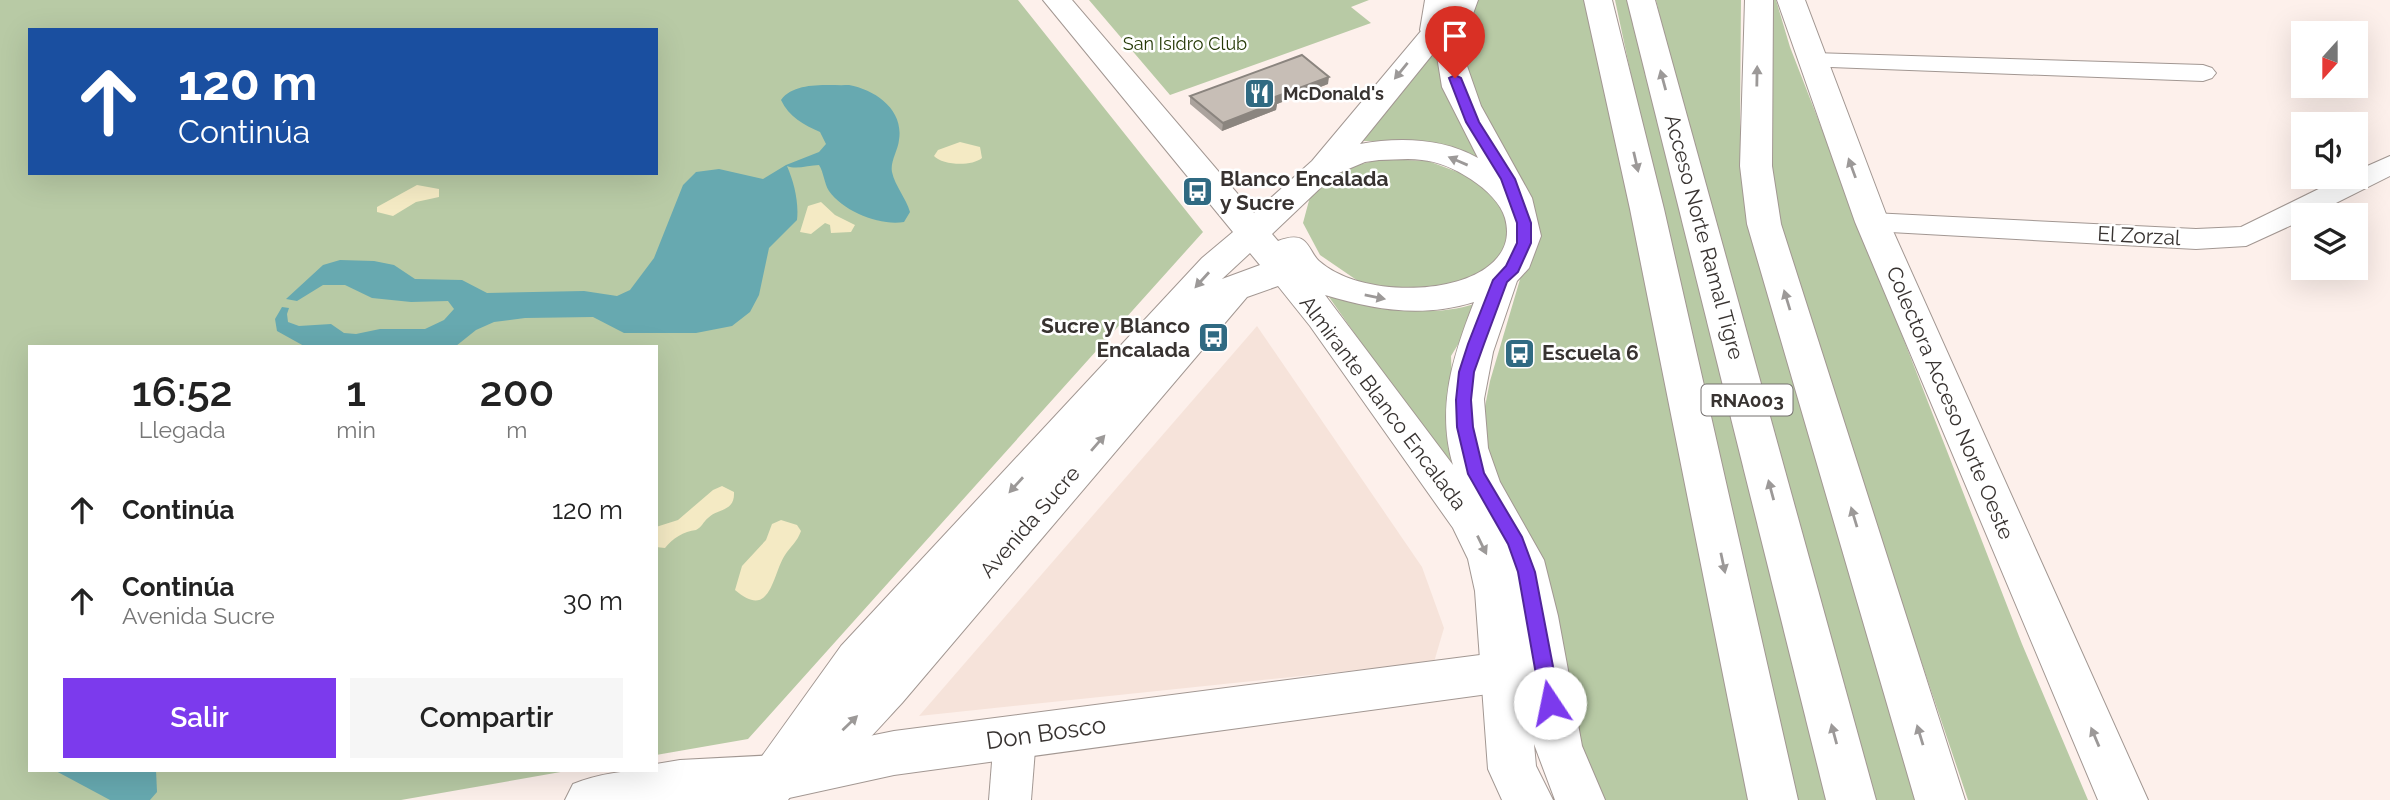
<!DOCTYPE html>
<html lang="es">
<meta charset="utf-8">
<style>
:root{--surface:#fff;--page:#f6f6f6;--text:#222;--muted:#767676;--accent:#7c3aed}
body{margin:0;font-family:Raleway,sans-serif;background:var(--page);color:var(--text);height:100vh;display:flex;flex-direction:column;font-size:26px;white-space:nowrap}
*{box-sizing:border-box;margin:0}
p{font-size:23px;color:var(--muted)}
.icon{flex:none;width:38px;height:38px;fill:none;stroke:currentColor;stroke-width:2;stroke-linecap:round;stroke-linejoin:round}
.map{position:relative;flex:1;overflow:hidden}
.side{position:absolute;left:28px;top:345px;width:630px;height:427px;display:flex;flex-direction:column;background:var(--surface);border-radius:0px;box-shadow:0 7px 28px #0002}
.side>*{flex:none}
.guide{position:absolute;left:28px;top:28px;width:630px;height:147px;border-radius:0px;box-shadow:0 7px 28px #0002;background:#1a4fa0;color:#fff;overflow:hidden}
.needle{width:46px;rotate:201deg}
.tools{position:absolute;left:2291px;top:21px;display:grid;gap:14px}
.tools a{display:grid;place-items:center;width:77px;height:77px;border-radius:0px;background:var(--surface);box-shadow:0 7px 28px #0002;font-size:35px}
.pin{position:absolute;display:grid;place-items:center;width:60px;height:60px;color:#fff;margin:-72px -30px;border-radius:50% 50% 50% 0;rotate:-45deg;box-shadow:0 0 7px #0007}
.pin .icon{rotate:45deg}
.me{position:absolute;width:77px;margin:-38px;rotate:349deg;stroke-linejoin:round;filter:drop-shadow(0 0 5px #0008)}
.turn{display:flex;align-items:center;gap:24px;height:147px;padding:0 35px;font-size:32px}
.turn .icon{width:91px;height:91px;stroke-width:2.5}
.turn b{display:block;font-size:49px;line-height:60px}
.eta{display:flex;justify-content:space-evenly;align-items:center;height:119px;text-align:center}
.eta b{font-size:42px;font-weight:600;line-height:49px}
.button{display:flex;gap:14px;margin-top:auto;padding:14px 35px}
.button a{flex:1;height:80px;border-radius:0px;background:var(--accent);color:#fff;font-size:28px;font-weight:600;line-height:80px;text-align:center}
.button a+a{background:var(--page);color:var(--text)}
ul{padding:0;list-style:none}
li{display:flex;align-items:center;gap:21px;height:91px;padding:0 35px}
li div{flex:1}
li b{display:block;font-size:26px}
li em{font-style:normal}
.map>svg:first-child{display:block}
</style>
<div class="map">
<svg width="2390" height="800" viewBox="0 0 2390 800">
<rect width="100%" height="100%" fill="#fdf0eb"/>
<polygon fill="#f6e3da" points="1257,326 1422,567 1444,628 1434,662 919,716"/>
<g fill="#b8caa5" fill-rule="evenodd">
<path d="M0,0H1018L1203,232L748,739L656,755V346H30V770H572L401,800H0ZM30,30H656V173H30Z"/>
<polygon points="1089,0 1369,0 1351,7 1371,23 1170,95"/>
<polygon points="1478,0 1589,0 1754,800 1590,800 1505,507 1480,432 1490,381 1536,225 1461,66 1464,25"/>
<polygon points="1615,0 1634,0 1831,800 1798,800 1670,257"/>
<polygon points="1656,0 1741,0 1740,124 1752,212 1931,800 1872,800 1690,142"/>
<polygon points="1766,0 1776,0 1790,47 2022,644 2088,800 1968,800 1781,245 1762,159"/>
<polygon points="1443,40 1488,164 1414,141 1356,141"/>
<polygon points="1381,159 1428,161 1471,177 1502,204 1511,236 1496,266 1459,287 1409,292 1358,281 1320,255 1303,223 1311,193 1339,170"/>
<path d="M1324,290C1377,307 1432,322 1485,300L1451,356L1455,459L1451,470Z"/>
</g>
<g fill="#f4eac4">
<path d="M960,142L980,147L982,158C971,167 942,165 934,156L938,150Z"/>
<polygon points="417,185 439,189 439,197 416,202 393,216 377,212 377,207"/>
<polygon points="821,202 835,215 855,225 851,232 831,233 830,225 825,223 811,234 800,232 808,206"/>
<path d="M722,486L734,492C735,512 718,508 708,518C703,522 702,527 696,530C684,531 672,539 665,548L656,547V527L678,520L713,490Z"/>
<path d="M781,520L797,525L801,531C797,542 791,546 785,555C772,575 771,621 735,590L742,566L766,540L772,524Z"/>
</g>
<g fill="#67a9b0">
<path d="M849,85C876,90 904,110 899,140C898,150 890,162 892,172C895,186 906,198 910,212L904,222C880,226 844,212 829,191C824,183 824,173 819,165C809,165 796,170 787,166C794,182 799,202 797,220L769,248L759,295L750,312L732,326L696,333H624L593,317L525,318L494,322L476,330L456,346H304L277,331L275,319L282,307L289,308L287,314L288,322L299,326L331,324L344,333L356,334L380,329H425L444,320L454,309L448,301L411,302L372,298L345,285H323L297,301L286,299L323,265L340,260L374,261L394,265L415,279L462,280L487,293L584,291L617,296L630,290L654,258L683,185L696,172L719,169L763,179L786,165L819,152L826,144L820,132C804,125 789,117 781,100C795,81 828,86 849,85Z"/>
<polygon points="54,770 156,770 157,792 150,800 110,800"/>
</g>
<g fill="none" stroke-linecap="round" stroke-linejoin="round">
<defs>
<g id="minor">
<polygon points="1813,53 2203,65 2212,68 2216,73 2212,78 2203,81 1804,66 1800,61 1804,56"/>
<polygon points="2390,156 2390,176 2312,215 2303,215 2303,220 2246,246 2196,249 1872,231 1862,229 1857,222 1862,215 1872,213 2196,229 2241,227 2343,177 2356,177 2356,171"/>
<polygon points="1015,718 1029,724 1036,737 1031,800 989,800 994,737 1001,724"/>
</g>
<g id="tertiary">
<polygon points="1425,0 1453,0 1448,30 1444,36 1434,39 1424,36 1420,30"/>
<polygon points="1777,0 1805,0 1889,222 2148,800 2098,800 1855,222"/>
<path d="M1503,652L1519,658L1526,672L1519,686L1503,692L894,775L780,800H565L573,784C600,773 627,770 656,770V764L680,760L776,755L894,731Z"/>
</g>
<path id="secondary" d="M1043,0H1072L1254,213L1312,161L1447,0H1478L1466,33L1467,66L1481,106L1532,198L1541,236L1529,268L1517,281L1493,352L1484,399L1488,448L1500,482L1544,560L1558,616L1582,746L1605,800H1555L1534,744L1536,766L1553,800H1502L1488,769L1475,591L1468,559L1453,528L1310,326L1278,286L1247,297L902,703C884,722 866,744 845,761C828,775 800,782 788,800H734L742,784L841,646L1202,258L1233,232ZM1436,50L1442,87L1478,158C1443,138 1399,137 1360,144ZM1379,160C1393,160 1408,158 1422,160C1450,162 1497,190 1505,218C1511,239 1503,256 1486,268C1447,296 1357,295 1319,261C1313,256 1310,245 1303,240C1296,235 1286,238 1278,241L1272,234L1334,175L1365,162ZM1250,253L1260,265L1222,279ZM1325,295C1375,310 1422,318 1474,302C1453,356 1436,408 1453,465Z"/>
<g id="motorway">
<polygon points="1584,0 1612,0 1664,209 1798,800 1748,800 1630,209"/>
<polygon points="1627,0 1655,0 1876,800 1826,800"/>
<polygon points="1745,0 1773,0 1772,166 1781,224 1965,800 1915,800 1747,224 1740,166"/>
</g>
</defs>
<use href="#minor" stroke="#a29792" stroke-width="2"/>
<use href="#tertiary" stroke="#a29792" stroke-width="2"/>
<use href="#secondary" stroke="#a29792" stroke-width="2"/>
<use href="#motorway" stroke="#a29792" stroke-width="2"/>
<use href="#minor" fill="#fff" fill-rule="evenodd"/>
<use href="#tertiary" fill="#fff" fill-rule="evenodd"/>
<use href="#secondary" fill="#fff" fill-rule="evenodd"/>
<use href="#motorway" fill="#fff" fill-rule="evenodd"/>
</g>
<polygon fill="#aba39d" points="1328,84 1277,104 1276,110 1222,131 1190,104 1190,96"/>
<polygon fill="#8b857f" points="1329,77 1328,84 1277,104 1276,110 1222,131 1223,123 1272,98"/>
<polygon fill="#c7beb6" stroke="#8b857f" stroke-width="2" points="1302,55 1329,77 1272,98 1277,102 1223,123 1190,96"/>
<defs><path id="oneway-solid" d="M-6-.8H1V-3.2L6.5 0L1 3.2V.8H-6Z" transform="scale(1.75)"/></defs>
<g fill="#9c9998">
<use href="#oneway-solid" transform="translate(1401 71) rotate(129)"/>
<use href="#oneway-solid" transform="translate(1757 76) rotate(-89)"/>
<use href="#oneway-solid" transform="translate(1663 80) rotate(-105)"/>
<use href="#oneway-solid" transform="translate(1458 161) rotate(-157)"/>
<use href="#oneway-solid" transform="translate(1636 162) rotate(77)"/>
<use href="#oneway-solid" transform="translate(1852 168) rotate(-110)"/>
<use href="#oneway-solid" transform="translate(1202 280) rotate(132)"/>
<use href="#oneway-solid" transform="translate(1375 297) rotate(11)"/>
<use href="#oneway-solid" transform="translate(1787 300) rotate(-107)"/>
<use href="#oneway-solid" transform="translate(1098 443) rotate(-49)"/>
<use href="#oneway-solid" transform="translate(1016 485) rotate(132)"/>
<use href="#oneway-solid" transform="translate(1771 490) rotate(-105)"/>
<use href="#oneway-solid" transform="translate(1854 517) rotate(-107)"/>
<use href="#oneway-solid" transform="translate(1482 545) rotate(64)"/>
<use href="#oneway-solid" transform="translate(1723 563) rotate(78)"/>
<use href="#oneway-solid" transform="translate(850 723) rotate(-44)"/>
<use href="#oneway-solid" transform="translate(1834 734) rotate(-105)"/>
<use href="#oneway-solid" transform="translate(1920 735) rotate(-107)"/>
<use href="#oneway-solid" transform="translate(2095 737) rotate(-113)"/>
</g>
<polygon fill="#7c3aed" stroke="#51269a" stroke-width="2" points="1455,75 1461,78 1479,122 1515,179 1531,223 1531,243 1518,272 1507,282 1484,344 1474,372 1471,400 1473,427 1484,473 1522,537 1535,572 1560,703 1557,709 1550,711 1544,709 1541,703 1518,572 1508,544 1468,474 1457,427 1456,400 1459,372 1468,344 1493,280 1506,266 1517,243 1517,223 1501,179 1466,122 1449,78"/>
<defs>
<symbol id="restaurant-square" viewBox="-11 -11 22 22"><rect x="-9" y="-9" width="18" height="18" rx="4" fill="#306a82" stroke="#fff"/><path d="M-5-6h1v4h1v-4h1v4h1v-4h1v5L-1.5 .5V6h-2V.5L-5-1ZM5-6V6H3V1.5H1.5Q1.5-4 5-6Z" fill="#fff"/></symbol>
<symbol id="bus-square" viewBox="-11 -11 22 22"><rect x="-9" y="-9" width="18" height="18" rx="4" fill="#306a82" stroke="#fff"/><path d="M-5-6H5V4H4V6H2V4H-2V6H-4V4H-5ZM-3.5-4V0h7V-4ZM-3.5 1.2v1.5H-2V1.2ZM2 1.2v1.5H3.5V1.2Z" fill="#fff"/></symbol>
</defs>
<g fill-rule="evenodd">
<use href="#restaurant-square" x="1242" y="76" width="35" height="35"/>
<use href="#bus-square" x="1180" y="174" width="35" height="35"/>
<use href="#bus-square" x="1196" y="320" width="35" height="35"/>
<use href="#bus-square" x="1502" y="336" width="35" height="35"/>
</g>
<g text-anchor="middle" stroke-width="5" stroke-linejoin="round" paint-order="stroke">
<g font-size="18" fill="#253906" stroke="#fff">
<text x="1185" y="50">San Isidro Club</text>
</g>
<g font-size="18" font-weight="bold" fill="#383331" stroke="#fff" text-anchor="start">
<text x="1283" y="100">McDonald's</text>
</g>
<rect fill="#fff" stroke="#74706f" stroke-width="2" x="1701.5" y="384.5" width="91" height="31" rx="5"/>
<g font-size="19" font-weight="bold" fill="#383331">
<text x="1747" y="407">RNA003</text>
</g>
<g font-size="21" font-weight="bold" fill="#383331" stroke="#fff" text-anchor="start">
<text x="1220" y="186">Blanco Encalada<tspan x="1220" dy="24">y Sucre</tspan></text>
<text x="1190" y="333" text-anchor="end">Sucre y Blanco<tspan x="1190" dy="24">Encalada</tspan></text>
<text x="1542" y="360">Escuela 6</text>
</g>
<g font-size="21" fill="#383331" stroke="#fff">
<text transform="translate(2139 236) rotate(3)" y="7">El Zorzal</text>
<text transform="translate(1704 237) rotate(75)" y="7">Acceso Norte Ramal Tigre</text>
<text transform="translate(1383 403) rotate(53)" y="7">Almirante Blanco Encalada</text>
<text transform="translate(1950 403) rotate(67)" y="7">Colectora Acceso Norte Oeste</text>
<text transform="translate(1030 522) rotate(-49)" y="7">Avenida Sucre</text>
</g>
<g font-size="24" fill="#383331" stroke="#fff">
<text transform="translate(1046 733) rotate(-8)" y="8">Don Bosco</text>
</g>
</g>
</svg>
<div class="tools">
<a><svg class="needle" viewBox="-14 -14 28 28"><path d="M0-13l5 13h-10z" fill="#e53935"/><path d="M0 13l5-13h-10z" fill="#767676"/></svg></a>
<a><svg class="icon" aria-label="sound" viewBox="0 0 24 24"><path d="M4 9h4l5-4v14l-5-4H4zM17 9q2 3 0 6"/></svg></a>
<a><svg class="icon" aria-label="layers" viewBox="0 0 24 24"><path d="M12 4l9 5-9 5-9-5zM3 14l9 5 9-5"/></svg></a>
</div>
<div class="pin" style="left:1455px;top:78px;background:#d93025"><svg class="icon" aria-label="arrive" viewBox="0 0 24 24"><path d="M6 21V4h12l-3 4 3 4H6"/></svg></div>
<svg class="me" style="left:1550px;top:703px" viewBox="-20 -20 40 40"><circle r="19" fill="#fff"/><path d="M0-13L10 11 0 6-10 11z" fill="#7c3aed"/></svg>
<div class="guide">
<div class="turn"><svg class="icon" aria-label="ahead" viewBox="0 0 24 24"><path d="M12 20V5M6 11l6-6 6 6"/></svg><div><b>120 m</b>Continúa</div></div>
</div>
<section class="side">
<div class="eta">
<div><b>16:52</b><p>Llegada</p></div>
<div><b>1</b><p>min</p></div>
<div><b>200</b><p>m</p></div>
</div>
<ul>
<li><svg class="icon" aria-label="ahead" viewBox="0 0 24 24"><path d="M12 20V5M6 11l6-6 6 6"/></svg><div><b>Continúa</b></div><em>120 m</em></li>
<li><svg class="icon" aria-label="ahead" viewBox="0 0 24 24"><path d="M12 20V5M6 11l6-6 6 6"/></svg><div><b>Continúa</b><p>Avenida Sucre</p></div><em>30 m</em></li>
</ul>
<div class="button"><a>Salir</a><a>Compartir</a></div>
</section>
</div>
